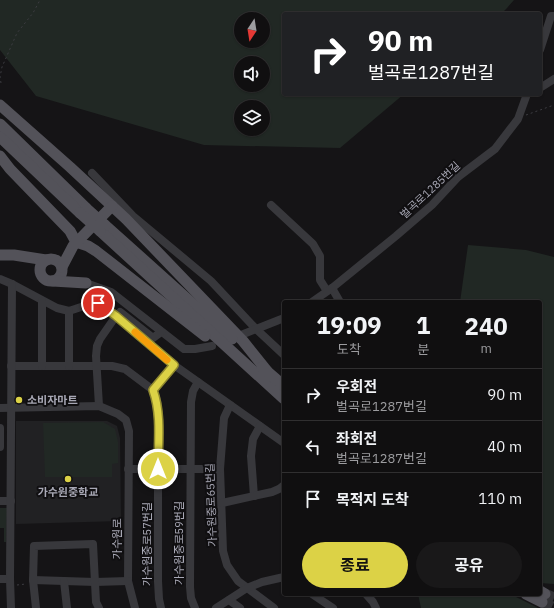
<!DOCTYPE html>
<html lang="ko">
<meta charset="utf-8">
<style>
:root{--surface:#100f10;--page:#191819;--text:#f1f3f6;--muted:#9c9c9f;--line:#302f30;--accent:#dcd246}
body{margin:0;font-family:"IBM Plex Sans","Noto Sans KR",sans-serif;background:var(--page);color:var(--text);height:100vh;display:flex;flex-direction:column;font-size:15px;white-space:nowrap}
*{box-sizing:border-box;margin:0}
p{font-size:13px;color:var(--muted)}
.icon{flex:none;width:22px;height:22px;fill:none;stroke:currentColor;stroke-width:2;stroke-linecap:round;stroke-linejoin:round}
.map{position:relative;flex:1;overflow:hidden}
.side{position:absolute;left:282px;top:300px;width:260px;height:296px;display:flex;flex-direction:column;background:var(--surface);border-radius:4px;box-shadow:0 1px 3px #0004,0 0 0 1px var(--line)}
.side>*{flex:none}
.banner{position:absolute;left:282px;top:12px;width:260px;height:84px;border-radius:4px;box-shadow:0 1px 3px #0004,0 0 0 1px var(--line);background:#202124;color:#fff;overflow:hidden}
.needle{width:26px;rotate:192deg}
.tools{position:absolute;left:234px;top:12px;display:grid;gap:8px}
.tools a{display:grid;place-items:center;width:36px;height:36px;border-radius:50%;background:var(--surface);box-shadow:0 1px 3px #0004,0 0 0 1px var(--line);font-size:20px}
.pin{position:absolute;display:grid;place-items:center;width:34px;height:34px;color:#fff;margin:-17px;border:2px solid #fff;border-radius:50%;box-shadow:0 1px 4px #0007}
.me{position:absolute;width:44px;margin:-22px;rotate:0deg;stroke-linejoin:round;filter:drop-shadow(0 0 3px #0008)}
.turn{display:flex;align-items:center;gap:14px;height:84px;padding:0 20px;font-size:18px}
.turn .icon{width:52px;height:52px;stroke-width:2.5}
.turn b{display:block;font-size:28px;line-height:34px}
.eta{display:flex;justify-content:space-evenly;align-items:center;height:68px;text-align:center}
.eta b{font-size:24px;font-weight:700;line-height:28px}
.cta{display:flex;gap:8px;margin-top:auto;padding:8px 20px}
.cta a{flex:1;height:46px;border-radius:24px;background:var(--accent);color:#111;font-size:16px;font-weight:700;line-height:46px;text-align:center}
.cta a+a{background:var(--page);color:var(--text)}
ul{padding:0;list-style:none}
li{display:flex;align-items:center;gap:12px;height:52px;padding:0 20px;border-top:1px solid var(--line)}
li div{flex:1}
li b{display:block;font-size:15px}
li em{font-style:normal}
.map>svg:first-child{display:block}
</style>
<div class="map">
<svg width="554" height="608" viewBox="0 0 554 608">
<rect width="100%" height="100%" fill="#151416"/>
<polygon fill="#212123" points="16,421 107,421 117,426 120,438 121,521 16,524"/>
<g fill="#212824" fill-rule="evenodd">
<path d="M0,0H514L507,8L501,14H284V94H404L340,148L204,145L36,96L0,50ZM241,19H263V41H241ZM241,63H263V85H241ZM241,107H263V129H241Z"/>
<polygon points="468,245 526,250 554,257 554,584 540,583 540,302 460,302"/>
<polygon points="103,422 115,429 118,442 118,463 112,464 112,477 45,477 43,423"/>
<polygon points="0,508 7,508 6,542 4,542 4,528 0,528"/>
<polygon points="418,594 510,594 538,608 421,608"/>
</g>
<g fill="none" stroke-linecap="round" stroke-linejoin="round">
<g stroke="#323236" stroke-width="11" stroke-dasharray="11 5.5" stroke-linecap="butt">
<polyline points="545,594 554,598"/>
<polyline points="542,602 554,608"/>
</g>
<g stroke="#3c3c41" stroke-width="1" stroke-dasharray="2 3" stroke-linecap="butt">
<polyline points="1,83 0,77 2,67 17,33 33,13 40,0"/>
<polyline points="526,115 554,105"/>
<polyline points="17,585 26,584"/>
</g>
<g stroke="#38383c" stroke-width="8">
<polyline points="540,50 551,16 554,16"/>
<polyline points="540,88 554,79"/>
<polyline points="92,173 133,216 211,281 256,329 284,355"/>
<polyline points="271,205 313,244 320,256 320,280 327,291"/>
<polyline points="0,279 12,284 57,308 69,311 93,303 97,303 116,316 174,365 284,443"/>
<polyline points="86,283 111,292 184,349 195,349 212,346"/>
<polyline points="332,288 340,302"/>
<polyline points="312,302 332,288 396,236 432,205 458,177 495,149 518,119 527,94"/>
<polyline points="241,335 284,318"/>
<polyline points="11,366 112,366 125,369 153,390 157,400 158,410 158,581 159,599 161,608"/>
<polyline points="42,366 42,301"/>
<polyline points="69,366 69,311"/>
<polyline points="153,390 174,365"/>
<polyline points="230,405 224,418 220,469 223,551 227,565 238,581 274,608"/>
<polyline points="99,406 96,356 97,346 100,339 116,316 120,312 153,338 161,332"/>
<polyline points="0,408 99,406 118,414 126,420 129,431 128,581 135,608"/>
<polyline points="0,428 0,447"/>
<polyline points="128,469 220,469"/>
<polyline points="254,496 251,456 253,439 260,426"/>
<polyline points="0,501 11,501"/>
<polyline points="222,503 272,492 279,489 284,485"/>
<polyline points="0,579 10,579"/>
<polyline points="33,580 95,582 128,581"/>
<polyline points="64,581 67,608"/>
<polyline points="312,594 333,608"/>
<polyline points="366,594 373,602 376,608"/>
<polyline points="229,600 240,608"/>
<polyline points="11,608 10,579 12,284"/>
<polyline points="36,608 33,580 34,546 93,544 96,602 99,608"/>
<polyline points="195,608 191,598 190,587 191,402 193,391 198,382"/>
<polyline points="216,608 247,588 262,582 284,577"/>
</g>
<g stroke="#535259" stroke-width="11">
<polyline points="0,105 70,167 126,219 243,341 267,371"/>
<polyline points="0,124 86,208"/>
<polyline points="0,137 80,213"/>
<polyline points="0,156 10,169 70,231 76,242"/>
<polyline points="105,225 232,339"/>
<polyline points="100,231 284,399"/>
<polyline points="76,242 88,246 96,251 205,336"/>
<polyline points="0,255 14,255 46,260"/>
<circle cx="51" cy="270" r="11"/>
<polyline points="62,267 73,246 112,206"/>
<polyline points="53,281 86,283"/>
<polyline points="262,367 284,386"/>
<polyline points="540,591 545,594"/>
<polyline points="526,594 542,602"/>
</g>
<g stroke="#535259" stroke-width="11">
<polyline points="86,208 105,225"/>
<polyline points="80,213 100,231"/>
</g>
</g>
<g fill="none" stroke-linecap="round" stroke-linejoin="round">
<defs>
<path id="route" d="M98,303L116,316L174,365L153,390C162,415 158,444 158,469"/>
</defs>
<use href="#route" stroke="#8f882e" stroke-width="10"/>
<use href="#route" stroke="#dcd246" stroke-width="7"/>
<polyline stroke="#f59e0b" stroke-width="7" points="135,332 167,360"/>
</g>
<g fill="#dcd246" stroke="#100f11" stroke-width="1.5">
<circle cx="19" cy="400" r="4"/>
<circle cx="68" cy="479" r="4"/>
</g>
<g text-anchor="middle" stroke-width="4" stroke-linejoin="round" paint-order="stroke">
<g font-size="11" fill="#a8a8b5" stroke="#100f11">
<text transform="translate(430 190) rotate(-43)" y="4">벌곡로1285번길</text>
<text transform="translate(211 505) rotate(-92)" y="4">가수원중로65번길</text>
<text transform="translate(117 539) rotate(-90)" y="4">가수원로</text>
<text transform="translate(179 543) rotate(-90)" y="4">가수원중로59번길</text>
<text transform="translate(147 544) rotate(-90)" y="4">가수원중로57번길</text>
</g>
<g font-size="11" font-weight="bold" fill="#a8a8b5" stroke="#100f11" text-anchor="start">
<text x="27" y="404">소비자마트</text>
<text x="68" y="496" text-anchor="middle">가수원중학교</text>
</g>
</g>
</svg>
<div class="tools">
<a><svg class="needle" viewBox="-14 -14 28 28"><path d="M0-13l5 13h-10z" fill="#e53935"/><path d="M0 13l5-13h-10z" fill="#9c9c9f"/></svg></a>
<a><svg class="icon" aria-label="sound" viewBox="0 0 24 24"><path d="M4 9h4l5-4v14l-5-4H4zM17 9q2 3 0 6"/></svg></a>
<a><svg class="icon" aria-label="layers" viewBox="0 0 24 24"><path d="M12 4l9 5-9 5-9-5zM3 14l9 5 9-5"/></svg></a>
</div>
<div class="pin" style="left:98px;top:303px;background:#d93025"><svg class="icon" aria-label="arrive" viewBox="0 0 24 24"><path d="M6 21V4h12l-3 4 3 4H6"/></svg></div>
<svg class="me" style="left:158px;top:469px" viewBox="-20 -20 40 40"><circle r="17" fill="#dcd246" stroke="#fff" stroke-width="3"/><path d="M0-11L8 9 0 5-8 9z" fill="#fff"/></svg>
<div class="banner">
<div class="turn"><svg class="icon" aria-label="right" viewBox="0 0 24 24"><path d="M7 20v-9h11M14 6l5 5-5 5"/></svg><div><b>90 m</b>벌곡로1287번길</div></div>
</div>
<section class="side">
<div class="eta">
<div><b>19:09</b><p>도착</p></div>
<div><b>1</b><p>분</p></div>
<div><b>240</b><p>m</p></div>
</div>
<ul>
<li><svg class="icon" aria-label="right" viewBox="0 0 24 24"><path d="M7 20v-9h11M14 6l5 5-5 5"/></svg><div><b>우회전</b><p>벌곡로1287번길</p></div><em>90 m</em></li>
<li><svg class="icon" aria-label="left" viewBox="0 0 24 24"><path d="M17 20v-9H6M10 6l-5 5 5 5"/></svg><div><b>좌회전</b><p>벌곡로1287번길</p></div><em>40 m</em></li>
<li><svg class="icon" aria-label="arrive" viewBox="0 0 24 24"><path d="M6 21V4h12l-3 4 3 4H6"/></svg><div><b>목적지 도착</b></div><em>110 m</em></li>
</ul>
<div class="cta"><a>종료</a><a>공유</a></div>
</section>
</div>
